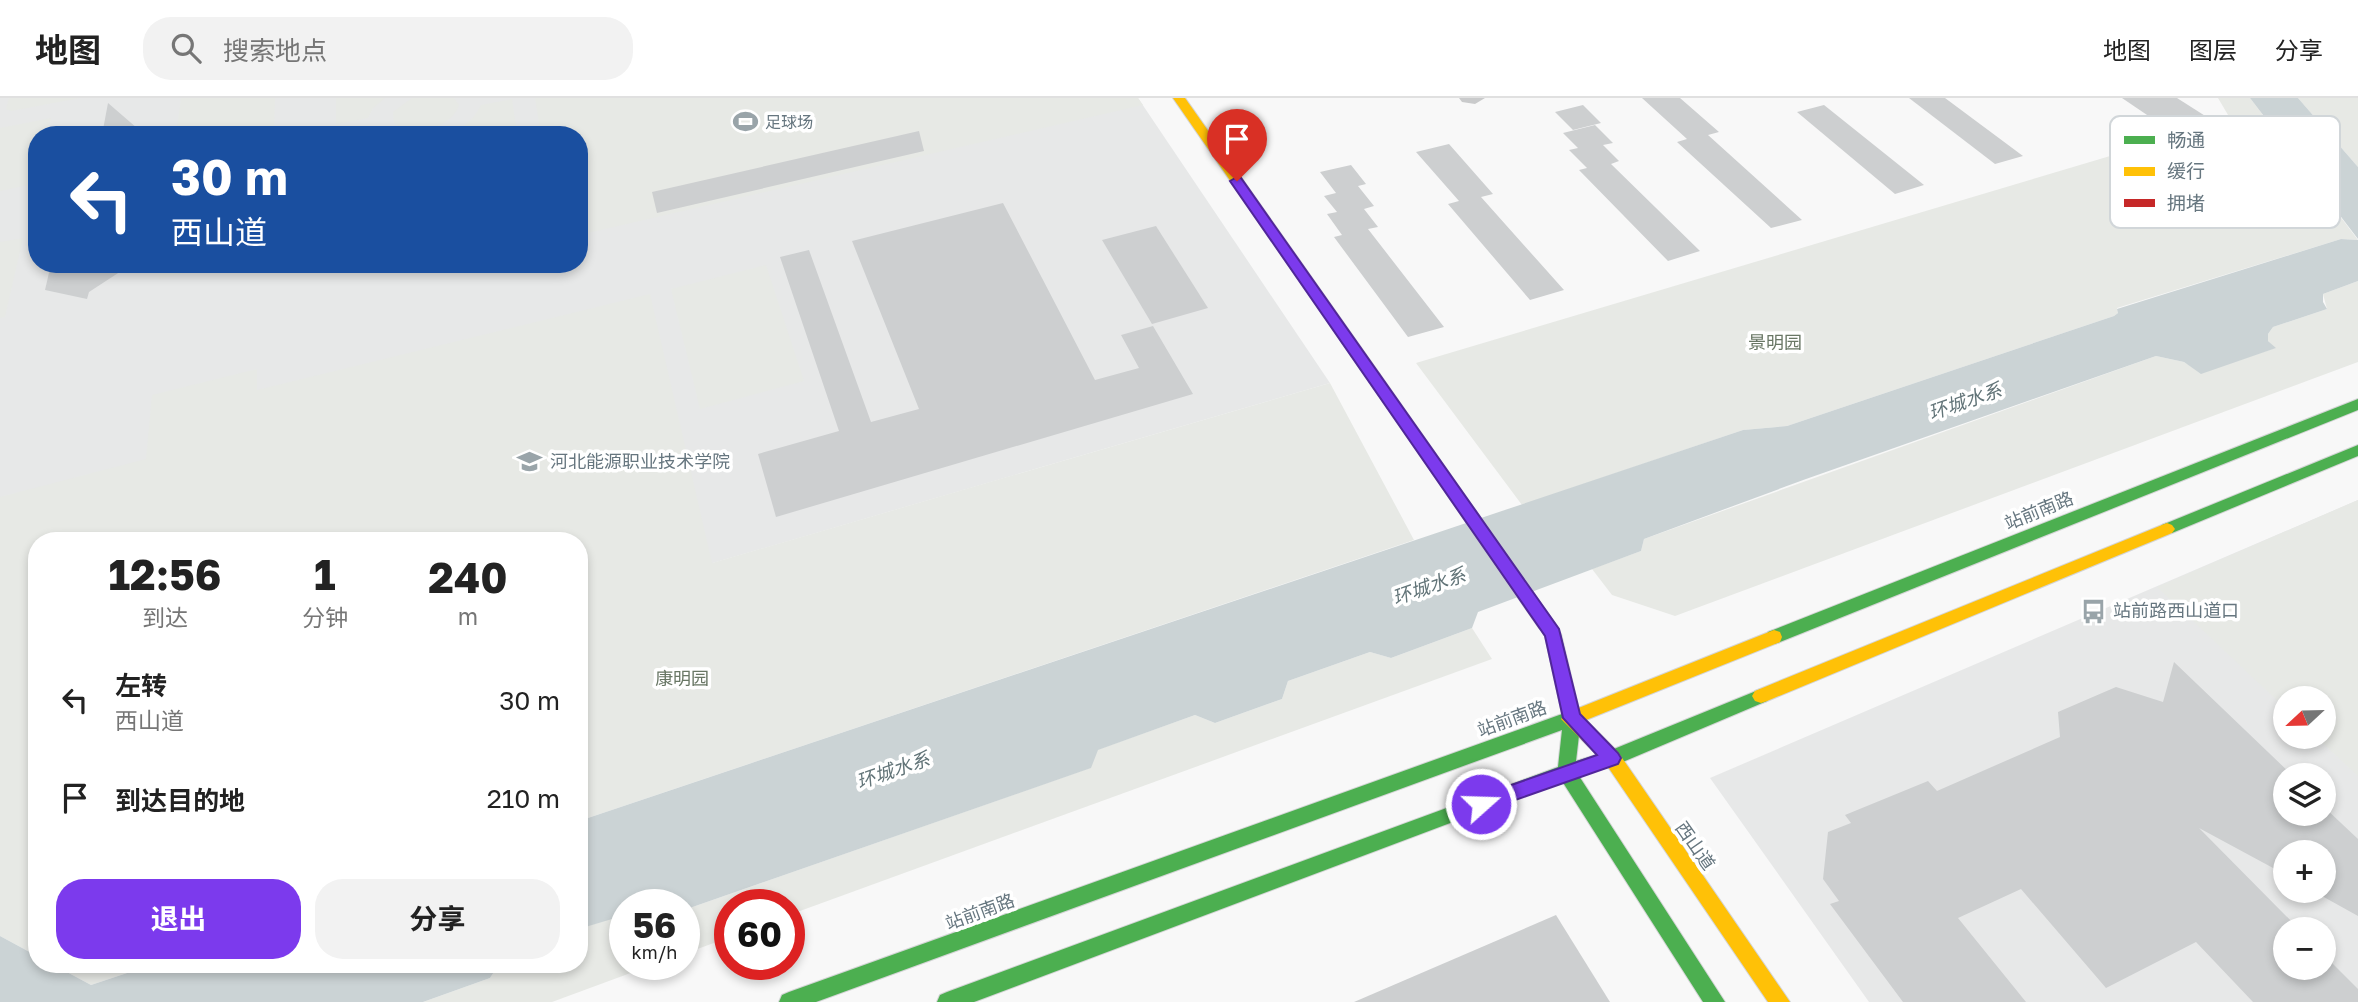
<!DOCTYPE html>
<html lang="zh">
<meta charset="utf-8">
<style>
:root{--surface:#fff;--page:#f2f2f2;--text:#222;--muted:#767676;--line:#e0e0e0;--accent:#7c3aed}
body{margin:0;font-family:"Golos Text","Noto Sans SC",sans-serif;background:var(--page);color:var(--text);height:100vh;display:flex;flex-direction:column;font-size:26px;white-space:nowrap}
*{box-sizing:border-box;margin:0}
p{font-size:23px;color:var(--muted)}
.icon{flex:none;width:38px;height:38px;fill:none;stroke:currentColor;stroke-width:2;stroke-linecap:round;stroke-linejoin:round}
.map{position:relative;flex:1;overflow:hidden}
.drawer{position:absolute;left:28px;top:434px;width:560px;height:441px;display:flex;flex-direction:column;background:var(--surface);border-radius:28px;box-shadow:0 4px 10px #0003}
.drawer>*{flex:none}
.top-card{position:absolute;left:28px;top:28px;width:560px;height:147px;border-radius:28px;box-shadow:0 4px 10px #0003;background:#1a4fa0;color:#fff;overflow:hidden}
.needle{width:46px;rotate:248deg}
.fabs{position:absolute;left:2273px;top:588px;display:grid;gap:14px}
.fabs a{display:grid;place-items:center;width:63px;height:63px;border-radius:50%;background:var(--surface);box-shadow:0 4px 10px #0003;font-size:35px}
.speed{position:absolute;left:609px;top:791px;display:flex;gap:14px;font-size:35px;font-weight:700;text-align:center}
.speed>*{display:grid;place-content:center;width:91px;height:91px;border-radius:50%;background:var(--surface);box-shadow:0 4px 10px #0003;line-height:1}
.speed small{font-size:18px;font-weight:400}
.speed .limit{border:10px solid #d22;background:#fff;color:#111}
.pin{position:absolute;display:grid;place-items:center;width:60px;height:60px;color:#fff;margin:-72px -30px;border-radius:50% 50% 50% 0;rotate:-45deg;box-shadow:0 0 7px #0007}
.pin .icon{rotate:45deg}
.me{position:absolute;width:77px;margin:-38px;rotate:70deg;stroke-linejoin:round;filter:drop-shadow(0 0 5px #0008)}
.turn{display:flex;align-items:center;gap:24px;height:147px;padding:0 28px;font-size:32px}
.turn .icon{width:91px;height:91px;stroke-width:2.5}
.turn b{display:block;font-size:49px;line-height:60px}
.eta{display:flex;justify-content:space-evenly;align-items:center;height:119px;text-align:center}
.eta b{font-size:42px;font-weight:700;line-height:49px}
.cta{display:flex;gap:14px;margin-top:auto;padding:14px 28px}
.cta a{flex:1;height:80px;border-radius:28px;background:var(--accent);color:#fff;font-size:28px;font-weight:700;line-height:80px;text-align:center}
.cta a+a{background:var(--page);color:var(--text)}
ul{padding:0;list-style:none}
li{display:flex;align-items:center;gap:21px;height:98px;padding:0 28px}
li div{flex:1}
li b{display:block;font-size:26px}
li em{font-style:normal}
header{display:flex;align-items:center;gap:42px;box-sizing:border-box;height:98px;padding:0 35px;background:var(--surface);border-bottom:2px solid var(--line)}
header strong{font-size:33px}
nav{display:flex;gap:38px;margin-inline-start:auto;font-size:24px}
.search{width:490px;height:63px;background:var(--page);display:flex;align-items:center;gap:18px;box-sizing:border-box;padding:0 24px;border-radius:28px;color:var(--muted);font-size:26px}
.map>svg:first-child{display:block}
</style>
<header>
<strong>地图</strong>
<div class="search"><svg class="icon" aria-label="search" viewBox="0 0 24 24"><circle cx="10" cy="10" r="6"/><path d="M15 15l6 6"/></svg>搜索地点</div>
<nav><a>地图</a><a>图层</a><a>分享</a></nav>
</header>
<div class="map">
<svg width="2358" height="904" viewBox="0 0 2358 904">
<rect width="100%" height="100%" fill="#f8f8f8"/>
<g fill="#e7e8e8" fill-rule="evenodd">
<path d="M0,0H1138L1330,285L579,504V443H37L0,674ZM37,37H579V166H37Z"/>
<path d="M2358,402V904H1869L1710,680ZM2286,600H2324V639H2286ZM2286,677H2324V716H2286ZM2286,754H2324V793H2286ZM2286,831H2324V870H2286Z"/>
</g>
<g fill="#e7e9e5">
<polygon points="9,0 80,0 11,13 6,11"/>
<polygon points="181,0 275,0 274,34 270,37 176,37"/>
<polygon points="336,0 385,0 373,10 368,20 336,26"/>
<path d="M412,0H454L459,7C451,31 413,38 394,25L393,14Z"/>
<polygon points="535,0 1138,0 1143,7 579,137 579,37 541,37"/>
<polygon points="2218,0 2250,0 2358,142 2341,141 2117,210 2118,215 2114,218 1787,328 1743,332 1522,407 1416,265 2231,22"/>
<polygon points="2298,0 2358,0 2358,69"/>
<path d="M512,1L517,35L514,37H447C462,31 474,22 481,7Z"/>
<polygon points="51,20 47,37 37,37 36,85 0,93 0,30"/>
<polygon points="23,140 5,219 0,220 0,144"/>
<polygon points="161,166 224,166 159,181"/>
<polygon points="766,167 804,283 700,311 671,191"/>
<polygon points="2358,183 2358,264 1675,518 1612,497 1592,471 1641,453 1644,441 2156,258 2184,264 2201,275 2275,250 2268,243 2268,236 2273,229 2327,211 2323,196"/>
<polygon points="650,196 712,465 1330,285 1414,442 579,723 579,443 37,443 37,858 0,838 0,399 146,361 152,297 257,271 257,292"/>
<polygon points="2358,402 2358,678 2316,639 2324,639 2324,600 2286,600 2285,610 2157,489"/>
<polygon points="1472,530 1492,561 789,817 789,807 730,807 730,839 684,856 684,812 1090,670 1097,652 1195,617 1215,625 1282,601 1288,583 1370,554 1391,560"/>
<polygon points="624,816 625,866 655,866 552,904 423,904 490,880 499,866 579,866 579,831"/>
<polygon points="52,866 154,866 91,887"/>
</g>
<g fill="#cbd3d5">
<polygon points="2250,0 2298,0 2358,69 2358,141"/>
<polygon points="2341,141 2358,142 2358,183 2323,196 2323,204 2327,211 2273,229 2268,236 2268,243 2276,250 2201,276 2184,264 2156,258 1806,381 1644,441 1641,453 1478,514 1472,530 1391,560 1370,554 1288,583 1282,601 1215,625 1195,617 1098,652 1091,670 684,812 684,807 625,807 625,817 579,831 579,723 1743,332 1787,328 2114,218 2118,215 2117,211"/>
<polygon points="0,838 37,858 37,866 52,866 91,887 154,866 499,866 490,880 423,904 0,904"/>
</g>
<g fill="#cdcfd0">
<polygon points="1642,0 1680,0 1719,34 1708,37 1802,122 1771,130 1677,44 1687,41"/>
<polygon points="1909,0 1945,0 2023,58 1995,66"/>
<polygon points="2122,0 2177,0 2221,28 2181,40"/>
<polygon points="108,5 145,37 102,37"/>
<polygon points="1583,7 1601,25 1573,32 1555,14"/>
<polygon points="1824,7 1924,87 1895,96 1797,14"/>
<polygon points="1595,27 1613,45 1603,47 1619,63 1611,66 1700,153 1668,163 1579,72 1587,70 1569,52 1578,50 1563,35"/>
<polygon points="919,33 924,53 657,115 652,94"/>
<polygon points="1449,46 1493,96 1481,99 1564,192 1530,202 1448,106 1459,103 1416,54"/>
<polygon points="1351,67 1366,86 1358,88 1374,108 1364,111 1378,129 1368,131 1444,229 1408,239 1334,139 1342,137 1327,116 1337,114 1324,98 1336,95 1320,74"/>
<polygon points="1003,105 1095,282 1139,270 1121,237 1153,228 1193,296 776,419 758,356 839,333 780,159 809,152 871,324 919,311 852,143"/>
<polygon points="1156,128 1208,210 1152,226 1102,142"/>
<polygon points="51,166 132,166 89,194 87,201 45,192"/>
<polygon points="2174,564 2292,677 2286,677 2286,716 2324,716 2324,709 2358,741 2358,818 2313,793 2324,793 2324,754 2286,754 2286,777 2199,730 2299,831 2286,831 2286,870 2324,870 2324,857 2358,891 2358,904 2253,904 2196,844 2106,890 2021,791 1958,820 2026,904 1903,904 1830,806 1839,803 1823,781 1828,734 1851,725 1845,717 1928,683 1937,693 2060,639 2058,614 2116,589 2163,604"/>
<polygon points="1556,817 1610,904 1354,904"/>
</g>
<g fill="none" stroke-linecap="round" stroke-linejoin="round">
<defs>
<g id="fast">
<polygon points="2358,301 2358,312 1780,544 1774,546 1768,544 1766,539 1768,534"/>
<polygon points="2358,347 2358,358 2172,435 2162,435 2159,431 2162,427"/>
<polygon points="1545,518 1551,520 1561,536 1581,620 1576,663 1609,653 1761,591 1767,593 1770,598 1767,603 1618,666 1579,678 1725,904 1703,904 1562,683 974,904 937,904 940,897 947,894 1558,669 1562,632 816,904 779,904 782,897 789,894 1562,616 1545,538 1537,525 1539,520"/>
</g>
<g id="slow">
<polygon points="1173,0 1185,0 1379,275 1381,279 1379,283 1369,283"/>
<polygon points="2167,425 2172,427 2175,431 2172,435 1767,603 1761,605 1755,603 1752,598 1755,593"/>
<polygon points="1774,532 1780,534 1782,539 1780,544 1586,622 1618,654 1790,904 1768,904 1606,666 1561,621 1566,615"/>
</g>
<polygon id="jam" points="1374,274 1379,275 1551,520 1553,525 1551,530 1545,532 1539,530 1369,283 1367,279"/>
</defs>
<use href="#fast" stroke="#d4d5d6" stroke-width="2"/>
<use href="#slow" stroke="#d4d5d6" stroke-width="2"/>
<use href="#jam" stroke="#d4d5d6" stroke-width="2"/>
<polygon fill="#c9cacb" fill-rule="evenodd" points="1459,0 1485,0 1475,6 1462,4"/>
<use href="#fast" fill="#4caf50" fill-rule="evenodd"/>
<use href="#slow" fill="#ffc107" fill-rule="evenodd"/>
<use href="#jam" fill="#c62828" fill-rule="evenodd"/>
</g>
<polygon fill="#7c3aed" stroke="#51269a" stroke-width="2" points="1237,79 1241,80 1559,531 1580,616 1618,655 1621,660 1618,666 1481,714 1474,712 1471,706 1474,700 1597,657 1563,620 1545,538 1230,83"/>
<defs>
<symbol id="stadium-bare" viewBox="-9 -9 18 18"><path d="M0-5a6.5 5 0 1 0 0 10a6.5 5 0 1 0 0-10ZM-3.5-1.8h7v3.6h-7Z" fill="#99a4a9" stroke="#fff" stroke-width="2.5" paint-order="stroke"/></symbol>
<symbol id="university-bare" viewBox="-9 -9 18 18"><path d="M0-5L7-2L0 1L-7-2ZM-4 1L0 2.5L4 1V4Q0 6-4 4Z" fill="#99a4a9" stroke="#fff" stroke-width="2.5" paint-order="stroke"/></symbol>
<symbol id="bus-bare" viewBox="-9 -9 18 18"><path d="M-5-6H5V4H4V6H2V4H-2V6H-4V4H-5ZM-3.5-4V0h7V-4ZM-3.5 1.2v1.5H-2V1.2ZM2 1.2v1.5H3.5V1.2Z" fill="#99a4a9" stroke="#fff" stroke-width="2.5" paint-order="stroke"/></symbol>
</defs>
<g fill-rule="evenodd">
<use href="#stadium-bare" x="728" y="6" width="35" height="35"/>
<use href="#university-bare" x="512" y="346" width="35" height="35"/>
<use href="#bus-bare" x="2076" y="496" width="35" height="35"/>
</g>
<g text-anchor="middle" stroke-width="7" stroke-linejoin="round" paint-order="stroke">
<g font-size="16" fill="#66767f" stroke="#fff" text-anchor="start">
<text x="765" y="30">足球场</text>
</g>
<g font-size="18" fill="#697765" stroke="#fff">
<text x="1775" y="251">景明园</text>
<text x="682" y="587">康明园</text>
</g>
<g font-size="18" fill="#66767f" stroke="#fff" text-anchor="start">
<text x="550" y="370">河北能源职业技术学院</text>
<text x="2113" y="519">站前路西山道口</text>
</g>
<g font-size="18" fill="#66767f" stroke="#fff">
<text transform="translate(2039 413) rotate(-22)" y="6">站前南路</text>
<text transform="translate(1512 621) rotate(-20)" y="6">站前南路</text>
<text transform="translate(1695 748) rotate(55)" y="6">西山道</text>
<text transform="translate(980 814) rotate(-20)" y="6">站前南路</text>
</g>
<g font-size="19" font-style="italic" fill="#627478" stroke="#fff">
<text transform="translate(1965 303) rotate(-19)" y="7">环城水系</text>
<text transform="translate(1429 488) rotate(-19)" y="7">环城水系</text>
<text transform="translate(893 672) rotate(-19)" y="7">环城水系</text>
</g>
</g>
<rect x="2110" y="18" width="230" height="112" rx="10" fill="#fff" stroke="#d1d6d9" stroke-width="2"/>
<rect x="2124" y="38" width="31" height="8" fill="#4caf50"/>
<rect x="2124" y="69" width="31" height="9" fill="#ffc107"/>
<rect x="2124" y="101" width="31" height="8" fill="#c62828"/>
<g font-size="19" fill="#66767f">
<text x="2167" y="49">畅通</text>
<text x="2167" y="80">缓行</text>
<text x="2167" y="112">拥堵</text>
</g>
</svg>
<div class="fabs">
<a><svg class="needle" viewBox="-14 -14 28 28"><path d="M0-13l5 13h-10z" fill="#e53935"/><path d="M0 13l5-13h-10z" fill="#767676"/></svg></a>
<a><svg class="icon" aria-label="layers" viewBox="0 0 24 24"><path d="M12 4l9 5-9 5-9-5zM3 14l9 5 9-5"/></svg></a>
<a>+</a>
<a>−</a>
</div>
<div class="speed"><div>56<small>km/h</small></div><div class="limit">60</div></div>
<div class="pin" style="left:1237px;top:83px;background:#d93025"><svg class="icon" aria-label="arrive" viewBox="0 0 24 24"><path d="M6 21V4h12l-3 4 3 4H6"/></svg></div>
<svg class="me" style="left:1481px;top:706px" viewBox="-20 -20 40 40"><circle r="17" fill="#7c3aed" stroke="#fff" stroke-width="3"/><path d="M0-11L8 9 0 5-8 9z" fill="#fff"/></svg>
<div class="top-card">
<div class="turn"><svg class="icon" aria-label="left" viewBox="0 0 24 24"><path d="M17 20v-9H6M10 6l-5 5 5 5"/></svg><div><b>30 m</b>西山道</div></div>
</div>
<section class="drawer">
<div class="eta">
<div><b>12:56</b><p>到达</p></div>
<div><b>1</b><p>分钟</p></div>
<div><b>240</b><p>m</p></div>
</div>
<ul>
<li><svg class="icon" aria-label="left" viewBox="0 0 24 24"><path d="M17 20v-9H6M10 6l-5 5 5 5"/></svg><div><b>左转</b><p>西山道</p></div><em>30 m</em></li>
<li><svg class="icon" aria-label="arrive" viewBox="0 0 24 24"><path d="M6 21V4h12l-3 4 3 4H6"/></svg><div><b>到达目的地</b></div><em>210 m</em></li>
</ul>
<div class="cta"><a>退出</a><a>分享</a></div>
</section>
</div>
